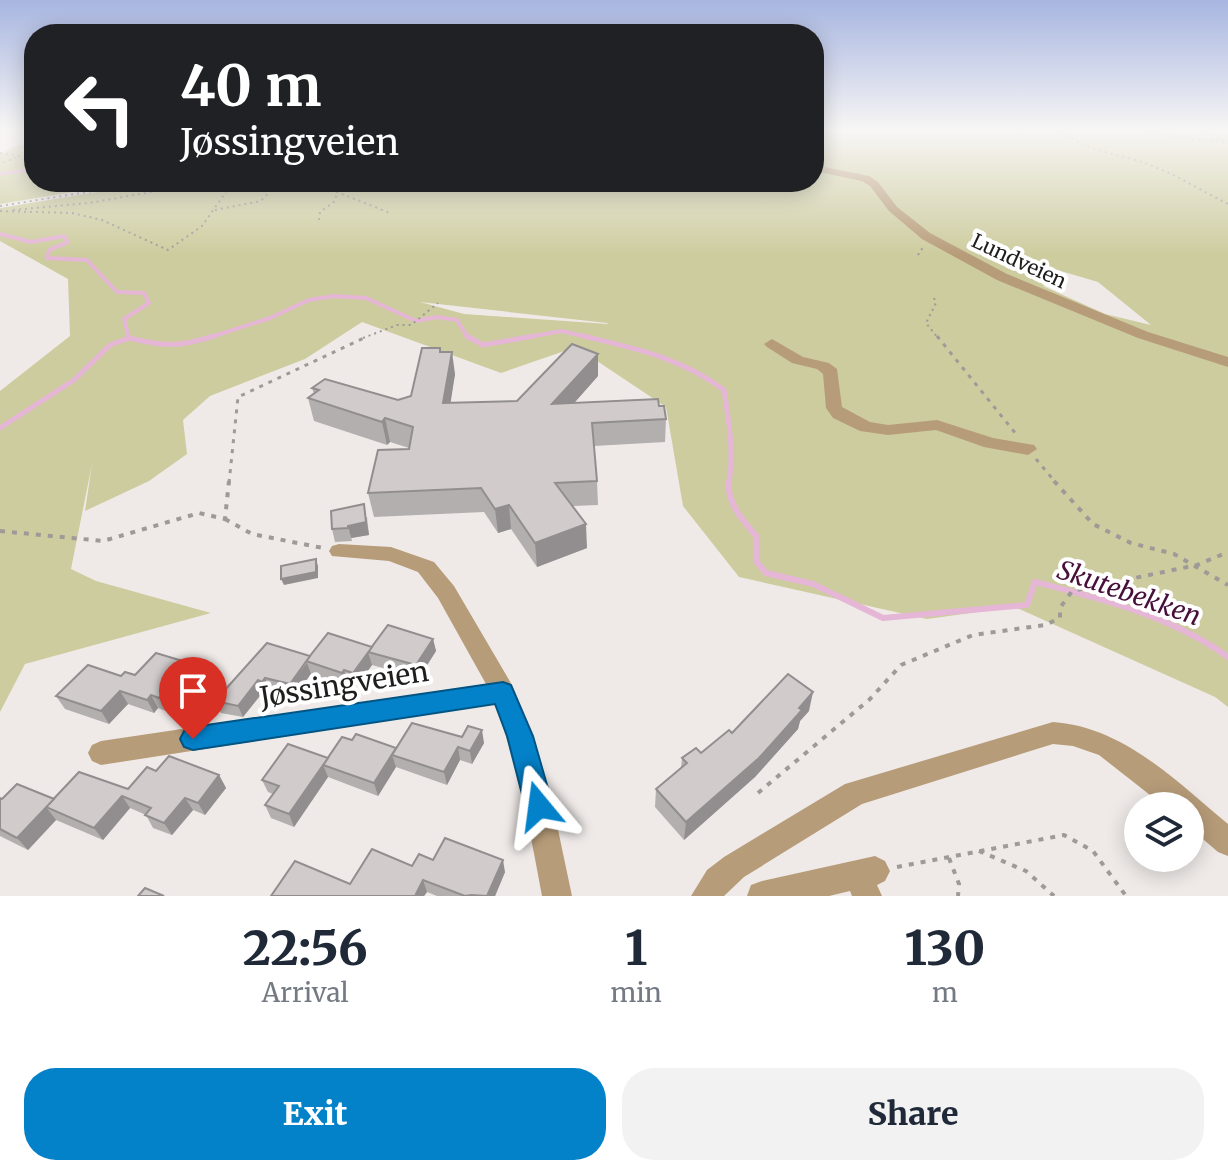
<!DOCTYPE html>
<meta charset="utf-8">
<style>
:root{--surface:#fff;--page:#f2f2f3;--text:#1f2937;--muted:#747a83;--accent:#0381c9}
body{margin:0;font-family:Merriweather,serif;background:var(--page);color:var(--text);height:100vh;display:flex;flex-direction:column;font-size:30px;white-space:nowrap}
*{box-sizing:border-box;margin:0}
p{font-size:26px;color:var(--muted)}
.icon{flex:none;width:44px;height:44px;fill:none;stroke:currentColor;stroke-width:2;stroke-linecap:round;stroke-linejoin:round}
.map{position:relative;height:896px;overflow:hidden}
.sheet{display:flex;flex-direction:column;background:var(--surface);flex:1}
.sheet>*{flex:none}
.banner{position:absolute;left:24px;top:24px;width:800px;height:168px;border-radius:32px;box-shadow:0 4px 20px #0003;background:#202124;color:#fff;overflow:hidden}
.tools{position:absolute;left:1124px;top:792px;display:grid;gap:16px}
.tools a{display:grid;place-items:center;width:80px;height:80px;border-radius:50%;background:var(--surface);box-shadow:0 4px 20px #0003;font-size:40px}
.pin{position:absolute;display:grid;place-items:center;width:68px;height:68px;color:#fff;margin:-82px -34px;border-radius:50% 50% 50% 0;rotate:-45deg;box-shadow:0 0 8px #0007}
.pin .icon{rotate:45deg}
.me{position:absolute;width:88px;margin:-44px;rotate:344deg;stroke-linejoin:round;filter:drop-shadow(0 0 6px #0008)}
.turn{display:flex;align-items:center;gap:28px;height:168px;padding:0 24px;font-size:36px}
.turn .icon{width:104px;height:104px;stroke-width:2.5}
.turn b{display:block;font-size:56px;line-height:68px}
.eta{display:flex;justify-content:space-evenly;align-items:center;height:136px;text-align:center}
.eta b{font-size:48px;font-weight:800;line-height:56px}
.action{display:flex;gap:16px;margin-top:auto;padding:16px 24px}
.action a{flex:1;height:92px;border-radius:32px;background:var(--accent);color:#fff;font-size:32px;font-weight:800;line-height:92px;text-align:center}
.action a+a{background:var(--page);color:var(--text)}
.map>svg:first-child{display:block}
</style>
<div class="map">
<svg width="1228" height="896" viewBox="0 0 1228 896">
<rect width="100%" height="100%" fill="#efeae8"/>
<g fill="#cdcc9e" fill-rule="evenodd">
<path d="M814,131H1228V707L1215,697L1015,607L927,619L739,577L683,506L666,407L576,347L501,373L362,322L305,359L210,396L183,420L187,454L149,481L85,511L92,464L71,569L96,581L211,613L25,664L0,712V391L70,336L68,279L0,241V208L158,182H619L624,184L628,182H814ZM1054,269L1098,282L1151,325L1105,314L1043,286L1056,280ZM420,302L607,323L608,324L464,314Z"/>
<polygon points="34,138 34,182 134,182 0,204 0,154"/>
</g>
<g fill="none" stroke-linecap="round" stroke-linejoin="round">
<polyline stroke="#e5b6d5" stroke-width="3" points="0,174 34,169"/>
<g stroke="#e5b6d5" stroke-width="4">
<polyline points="0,234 31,242 64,236 68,242 49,250 47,258 87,260 117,292 144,293 149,303 124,319 129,338"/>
<polyline points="208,338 270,318 309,300 334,296 366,298 416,321 437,317 457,320 468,338"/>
<polyline points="523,338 562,331 591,338"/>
</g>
<g stroke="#e5b6d5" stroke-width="5">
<polyline points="467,336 483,345 534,336"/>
<path d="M583,336C634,348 682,358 724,390C729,422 734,452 729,483"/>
<path d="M129,338C165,347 179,347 214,336"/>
<polyline points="0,428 74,380 110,345 129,338"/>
</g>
<path stroke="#e5b6d5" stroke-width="6" d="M729,481C726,502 744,522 757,537L756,561L766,573L813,584L883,618L1027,605L1035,582C1102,599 1171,616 1228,657"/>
<g stroke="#9d9a98" stroke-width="2" stroke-dasharray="2 4" stroke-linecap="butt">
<path d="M1062,131C1087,153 1125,154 1155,167C1180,177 1204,192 1228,204"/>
<polyline points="1145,131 1179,138 1228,142"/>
<polyline points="1207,131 1220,140"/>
<polyline points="0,153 20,156 0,164"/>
<polyline points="321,182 337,192 390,213"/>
<polyline points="0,206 150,182"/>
<polyline points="13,210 89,203 207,182"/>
<polyline points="215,210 261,201 271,190 266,182"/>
<polyline points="0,211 72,213 102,220 168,250 202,226 233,182"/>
<polyline points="319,220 320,212 335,201 337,192"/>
<polyline points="918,255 923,247"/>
<polyline points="934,298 936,303 926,323 938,338"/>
<polyline points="363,338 397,325 411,325 438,303"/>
</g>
<g stroke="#9d9a98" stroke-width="3" stroke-dasharray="4 6" stroke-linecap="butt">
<polyline points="937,336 1016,434"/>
<polyline points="1036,459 1056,483"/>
<polyline points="229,483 238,397 368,336"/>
</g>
<g stroke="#9d9a98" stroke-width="4" stroke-dasharray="5 7" stroke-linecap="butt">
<polyline points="1054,481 1093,524 1131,543 1174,554 1228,585"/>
<polyline points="225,519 252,534 323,548"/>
<polyline points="0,531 103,541 199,513 225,519 229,481"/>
<polyline points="758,793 870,699 901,665 973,635 1045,625 1060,618 1060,608 1072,591 1197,565 1228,552"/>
<polyline points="979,851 1026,871 1054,896"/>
<polyline points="949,858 959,884 958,896"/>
<polyline points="897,867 1064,835 1093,851 1126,896"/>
</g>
<g fill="#b79c79" fill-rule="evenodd">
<polygon points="814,165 869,176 878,182 897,207 930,233 1007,274 1148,332 1228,357 1228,367 1138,338 997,280 922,239 889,211 870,186 862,181 814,171"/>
<polygon points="772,339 803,357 829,363 837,369 842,407 870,422 888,425 937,420 993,438 1034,445 1037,449 1028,455 984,447 936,430 888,435 860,431 833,418 826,408 823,374 817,369 792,363 767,347 764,344"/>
<path d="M339,544L391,547L434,562L454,586L512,685L533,736L553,806L572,896H542C530,831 518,766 495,704L101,765L92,761L88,753L92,745L101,741L486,684L438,598L418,572L389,561L332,556L329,551L332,546Z"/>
<path d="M1053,722C1124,727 1176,781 1228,824V856L1218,852L1190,828V806H1164L1099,755L1073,746L1053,744L862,804L744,877L724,896H691L707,870L724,857L845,784Z"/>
<polygon points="875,856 885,861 890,871 885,881 877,885 882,896 852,896 850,891 829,896 747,896 751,885 762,881"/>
</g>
</g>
<g fill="#b4afaf">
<polygon points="440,348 441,352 455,374 450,403 517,401 598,376 574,403 659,406 666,419 665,442 594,446 597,481 598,505 573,506 587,548 537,567 511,529 498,533 484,512 374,517 368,493 409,448 390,442 387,445 314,421 308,398 314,394 312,388 398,400 411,396"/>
<polygon points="367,517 369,535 351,538 352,541 335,542 332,529"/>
<polygon points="433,639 436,651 419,678 372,665 357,686 348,683 346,685 311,674 294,696 270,690 267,694 263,692 243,717 221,713 215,701 310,656"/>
<polygon points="135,675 203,678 199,686 203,695 190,711 172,705 166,711 158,708 154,713 128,704 109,724 65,709 56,696 121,676"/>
<polygon points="809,711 800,721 798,729 755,777 684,840 655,807 656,789 681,768 682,758 701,753 732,733"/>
<polygon points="352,740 396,748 484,743 472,764 460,760 447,785 396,767 378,796 328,777 294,827 271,818 265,805 273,794 268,792 262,780 328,758"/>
<polygon points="156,771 219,775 226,788 205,815 193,810 172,835 153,828 146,815 130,808 103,840 56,820 28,850 0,836 0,798 54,799 128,789"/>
<polygon points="433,860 505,872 495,896 437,896 427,892 424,896 271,896 350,884"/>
</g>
<g fill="#928e8f">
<polygon points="452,352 455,374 447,426 443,403"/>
<polygon points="598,354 598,376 553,427 552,404"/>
<polygon points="385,418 390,442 387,445 382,422"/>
<polygon points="364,504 369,535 351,538 352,541 348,526"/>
<polygon points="509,505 511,529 498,533 495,509"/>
<polygon points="586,524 587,548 537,567 535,543"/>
<polygon points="316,559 318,566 318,578 284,585 281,579"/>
<polygon points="433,639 436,651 419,678 416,665"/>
<polygon points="372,647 368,652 372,665 357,686 353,673"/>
<polygon points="307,663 311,674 294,696 290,684"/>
<polygon points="196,665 203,678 199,686 203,695 190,711 183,698 189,679"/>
<polygon points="344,670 348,683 346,685 342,673"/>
<polygon points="265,678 270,690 267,694 262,682"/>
<polygon points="258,680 263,692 243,717 238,706"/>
<polygon points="120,691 128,704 109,724 101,711"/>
<polygon points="165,692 172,705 166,711 159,698"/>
<polygon points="813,692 809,711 800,721 798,729 755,777 684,840 686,822"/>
<polygon points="151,695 158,708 154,713 147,700"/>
<polygon points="482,730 484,743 472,764 470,751"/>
<polygon points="458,747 460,760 447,785 444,772"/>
<polygon points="392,755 396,767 378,796 374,783"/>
<polygon points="323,765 328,777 294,827 289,814"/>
<polygon points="219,775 226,788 205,815 198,803"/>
<polygon points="122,796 130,808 103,840 94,828"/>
<polygon points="185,798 193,810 172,835 164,823"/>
<polygon points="46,807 56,820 28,850 17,838"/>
<polygon points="503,860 505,872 495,896 487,896"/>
<polygon points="423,880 427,892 424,896 415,896"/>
</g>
<g fill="#d1cbcc" stroke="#928e8f" stroke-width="2">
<polygon points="572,344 598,354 552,404 658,399 659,406 664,406 666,419 592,423 597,481 555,483 586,524 535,543 509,505 495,509 481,488 368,493 378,450 409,449 413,427 385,418 382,422 308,398 319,390 312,388 325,379 398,400 411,396 422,348 440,348 440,352 452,352 443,403 517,401"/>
<polygon points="364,504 366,522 348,526 348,528 332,529 331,511"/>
<polygon points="316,559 316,572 281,579 281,566"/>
<polygon points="388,625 433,639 416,665 368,652"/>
<polygon points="328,633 372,647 353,673 344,670 342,673 306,661"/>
<polygon points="267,643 310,656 290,684 265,678 262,682 258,680 238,706 215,701"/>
<polygon points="156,653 196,665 189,679 197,682 183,698 165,692 159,698 151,695 147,700 120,691 101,711 56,696 88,665 121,676 125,672 135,675"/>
<polygon points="788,674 813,692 799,708 802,710 759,758 686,822 656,789 687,763 682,758 696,748 701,753 729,730 732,733"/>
<polygon points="412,723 462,737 468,726 482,730 470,751 458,747 444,772 392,755"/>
<polygon points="356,734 396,748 374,783 323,765 342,737 352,740"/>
<polygon points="288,744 328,758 289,814 265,805 279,786 262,780"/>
<polygon points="169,756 219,775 198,803 185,798 164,823 145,815 151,808 122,796 94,828 46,807 79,772 128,789 147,767 156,771"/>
<polygon points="17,784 54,799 17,838 0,829 0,798 2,799"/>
<polygon points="445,838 503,860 487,896 471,895 465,896 423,880 415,896 271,896 295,861 350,884 372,849 412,866 419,854 433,860"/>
<polygon points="145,888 164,896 138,896"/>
</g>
<linearGradient id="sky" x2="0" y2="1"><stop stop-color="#a7b5e0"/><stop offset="0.51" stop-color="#f8f6f5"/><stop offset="1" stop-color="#f8f6f5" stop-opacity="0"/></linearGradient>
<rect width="1228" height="256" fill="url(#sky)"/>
<polygon fill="#0381c9" stroke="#025483" stroke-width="2" points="503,682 511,685 533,736 553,806 549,815 539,819 529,815 525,806 507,736 495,704 193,750 184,747 180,739 184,731 193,727"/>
<g text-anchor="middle" stroke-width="8" stroke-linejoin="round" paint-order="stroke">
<g font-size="20" fill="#1f1e1d" stroke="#fff">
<text transform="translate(1019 261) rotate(25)" y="7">Lundveien</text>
</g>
<g font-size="26" font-style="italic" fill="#47103a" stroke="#fff">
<text transform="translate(1129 593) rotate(19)" y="9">Skutebekken</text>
</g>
<g font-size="28" fill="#1f1e1d" stroke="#fff">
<text transform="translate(344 684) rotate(-9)" y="10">Jøssingveien</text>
</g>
</g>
</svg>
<div class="tools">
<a><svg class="icon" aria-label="layers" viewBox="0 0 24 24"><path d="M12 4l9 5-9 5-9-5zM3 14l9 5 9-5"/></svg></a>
</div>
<div class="pin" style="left:193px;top:739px;background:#d93025"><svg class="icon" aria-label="arrive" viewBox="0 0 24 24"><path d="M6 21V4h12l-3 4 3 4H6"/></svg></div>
<svg class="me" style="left:539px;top:806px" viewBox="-20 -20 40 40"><path d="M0-17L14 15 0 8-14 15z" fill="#0381c9" stroke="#fff" stroke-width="4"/></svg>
<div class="banner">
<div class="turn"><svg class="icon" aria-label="left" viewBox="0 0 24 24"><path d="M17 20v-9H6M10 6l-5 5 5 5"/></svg><div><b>40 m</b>Jøssingveien</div></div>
</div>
</div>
<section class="sheet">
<div class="eta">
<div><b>22:56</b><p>Arrival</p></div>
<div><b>1</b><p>min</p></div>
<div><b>130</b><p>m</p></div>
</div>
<div class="action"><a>Exit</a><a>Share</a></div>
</section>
